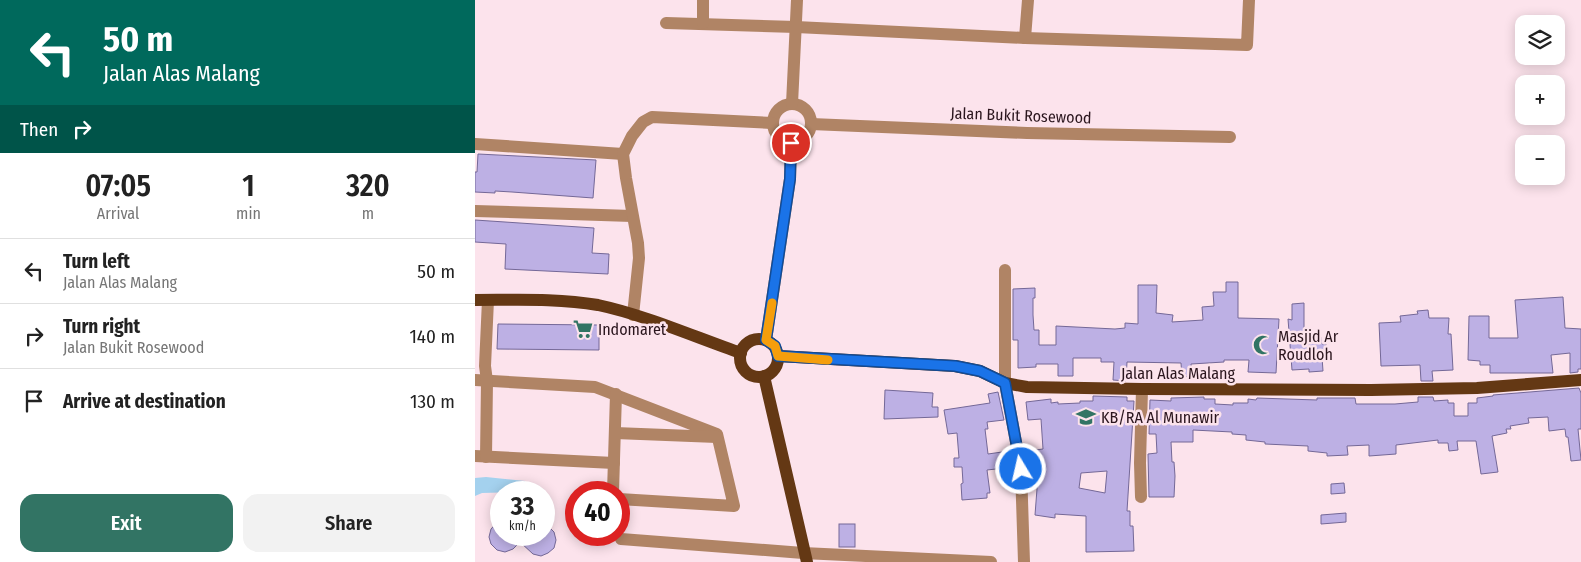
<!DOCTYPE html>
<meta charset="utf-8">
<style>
:root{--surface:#fff;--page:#f2f2f2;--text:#222;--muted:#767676;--line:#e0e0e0;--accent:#327464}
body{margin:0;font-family:"Fira Sans Condensed",sans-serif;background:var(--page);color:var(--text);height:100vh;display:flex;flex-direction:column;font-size:19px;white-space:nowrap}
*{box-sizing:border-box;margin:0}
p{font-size:16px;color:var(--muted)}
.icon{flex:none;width:28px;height:28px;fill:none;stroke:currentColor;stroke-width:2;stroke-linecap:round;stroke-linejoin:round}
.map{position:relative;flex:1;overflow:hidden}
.drawer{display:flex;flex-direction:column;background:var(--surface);width:475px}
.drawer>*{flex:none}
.guide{background:#00695c;color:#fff;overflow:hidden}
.tools{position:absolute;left:1040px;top:15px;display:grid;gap:10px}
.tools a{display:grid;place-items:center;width:50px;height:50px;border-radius:10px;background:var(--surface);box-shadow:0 2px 12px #0003;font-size:25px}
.speed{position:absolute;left:15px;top:481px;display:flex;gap:10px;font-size:25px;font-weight:700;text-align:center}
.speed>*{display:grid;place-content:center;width:65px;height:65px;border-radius:50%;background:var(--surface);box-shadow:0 2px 12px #0003;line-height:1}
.speed small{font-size:12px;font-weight:400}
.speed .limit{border:8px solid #d22;background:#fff;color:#111}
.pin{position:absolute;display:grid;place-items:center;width:42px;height:42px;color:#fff;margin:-21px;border:2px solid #fff;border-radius:50%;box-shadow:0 1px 5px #0007}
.me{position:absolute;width:55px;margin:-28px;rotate:351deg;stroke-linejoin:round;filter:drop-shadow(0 0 4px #0008)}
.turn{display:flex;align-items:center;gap:18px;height:105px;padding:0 20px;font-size:22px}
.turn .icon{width:65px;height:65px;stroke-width:2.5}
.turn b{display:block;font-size:35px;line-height:42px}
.then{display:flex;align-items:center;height:48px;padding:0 20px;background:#0003;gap:10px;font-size:19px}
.eta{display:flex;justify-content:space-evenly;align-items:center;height:85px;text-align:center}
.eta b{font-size:30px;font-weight:600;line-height:35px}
.action{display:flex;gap:10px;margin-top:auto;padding:10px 20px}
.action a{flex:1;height:58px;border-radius:15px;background:var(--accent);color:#fff;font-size:20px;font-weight:600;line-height:58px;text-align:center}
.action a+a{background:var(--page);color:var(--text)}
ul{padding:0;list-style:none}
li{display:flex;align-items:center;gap:15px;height:65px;padding:0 20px;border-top:1px solid var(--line)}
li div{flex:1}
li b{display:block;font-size:19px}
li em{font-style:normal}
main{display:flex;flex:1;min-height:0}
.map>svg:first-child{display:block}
</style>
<main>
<section class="drawer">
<div class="guide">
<div class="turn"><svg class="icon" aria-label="left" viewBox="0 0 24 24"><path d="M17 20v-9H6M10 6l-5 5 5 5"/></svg><div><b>50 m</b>Jalan Alas Malang</div></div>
<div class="then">Then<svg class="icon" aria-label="right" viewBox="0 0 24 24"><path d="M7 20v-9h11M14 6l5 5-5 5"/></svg></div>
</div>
<div class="eta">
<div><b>07:05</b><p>Arrival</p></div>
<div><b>1</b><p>min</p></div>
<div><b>320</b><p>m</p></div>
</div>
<ul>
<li><svg class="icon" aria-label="left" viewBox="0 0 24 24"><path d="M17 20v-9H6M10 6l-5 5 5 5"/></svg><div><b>Turn left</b><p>Jalan Alas Malang</p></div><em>50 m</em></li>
<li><svg class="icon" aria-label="right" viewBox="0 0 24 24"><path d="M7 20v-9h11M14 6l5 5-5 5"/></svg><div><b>Turn right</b><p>Jalan Bukit Rosewood</p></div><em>140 m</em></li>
<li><svg class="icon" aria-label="arrive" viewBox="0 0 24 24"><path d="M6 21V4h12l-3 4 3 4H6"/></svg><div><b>Arrive at destination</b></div><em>130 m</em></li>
</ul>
<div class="action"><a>Exit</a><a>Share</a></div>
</section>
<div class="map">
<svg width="1106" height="562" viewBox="0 0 1106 562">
<rect width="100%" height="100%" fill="#fce3ec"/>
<polygon fill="#a4d1ee" points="11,477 50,481 49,492 7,493 0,496 0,478"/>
<g fill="#bdb0e4" stroke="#746897" fill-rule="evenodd">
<polygon points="3,154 121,160 118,198 37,192 20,191 20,193 0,192 0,172 2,172"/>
<polygon points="0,220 119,228 117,253 134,254 133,274 30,269 31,244 0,242"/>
<polygon points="751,282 763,282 763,318 804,319 801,373 773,372 774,360 749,360 749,362 716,364 717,376 707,377 706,363 652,362 651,381 638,380 639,362 626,362 626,358 598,358 598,376 583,376 583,364 561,364 561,367 543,368 543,340 538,340 538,289 560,288 560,298 558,298 558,315 559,330 564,330 564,345 581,345 581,326 640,329 650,328 650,323 663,324 663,285 682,285 681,313 698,315 697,322 728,320 727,307 739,306 738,292 751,292"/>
<polygon points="1088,297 1090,328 1106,329 1106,369 1103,369 1103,372 1095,373 1095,353 1076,355 1078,373 1015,373 1015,365 1005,365 1005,361 993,360 994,316 1014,316 1014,338 1043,338 1040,300"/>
<polygon points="829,303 829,338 846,337 847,344 851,344 851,357 847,357 848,371 834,372 834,369 817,370 813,319 817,320 817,304"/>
<polygon points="953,310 954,318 974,318 973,334 976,334 978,370 957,371 958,381 946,381 945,365 906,366 904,323 926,322 925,316 943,314 942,311"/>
<polygon points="23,324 124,325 124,350 22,349"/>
<polygon points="1104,388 1106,393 1106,429 1103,429 1106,460 1096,461 1093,437 1091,437 1090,429 1074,431 1073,417 1053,418 1054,423 1035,426 1036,429 1031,429 1032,433 1017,436 1023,472 1006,474 1001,441 982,441 983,450 974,451 973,443 963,443 963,440 921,445 921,454 894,456 894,445 872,446 873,455 852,456 852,453 833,451 833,446 790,444 790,442 771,440 771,435 757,434 757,432 718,430 718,442 696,442 697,462 699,462 700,476 699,497 674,497 673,454 682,453 681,434 674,434 675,400 696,401 696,398 729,397 729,399 740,399 740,404 758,405 758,403 773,403 773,399 781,400 782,398 842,400 842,398 880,398 881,404 920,404 943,402 943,397 958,397 959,401 973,400 973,403 979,403 979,416 993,416 993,403 1002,403 1002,398 1018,396 1018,395"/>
<polygon points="410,390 458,393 457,407 463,407 463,417 409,419"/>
<polygon points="523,392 529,420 512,422 513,429 510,429 513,454 527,452 530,468 512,470 515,493 512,493 512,498 487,500 486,484 488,483 487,467 479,467 479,458 484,458 482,433 473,434 469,410 515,403 513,394"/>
<path d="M618,396L652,397V401H659L652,511H655V526H658L659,551L611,552V516L580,514V518L560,515L563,476L560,472V450L568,449L566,419L553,420L551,402L576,399V403L583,402V404L605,403V401H618ZM632,471L630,493L604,488L606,473Z"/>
<polygon points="869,483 870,493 856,494 856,484"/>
<polygon points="871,513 871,522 846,524 846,515"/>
<polygon points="26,518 26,535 69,535 69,522 79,532 81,540 79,548 73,553 66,556 58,554 45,542 38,549 30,552 22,550 16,544 14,537 16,529"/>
<rect x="364" y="524" width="16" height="23"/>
</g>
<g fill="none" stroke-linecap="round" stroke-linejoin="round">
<g stroke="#b08465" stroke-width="12">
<polyline points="191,23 321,27 550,38 772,45 774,0"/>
<polyline points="228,23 228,0"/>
<polyline points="550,38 553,0"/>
<circle cx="317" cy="123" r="19"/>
<polyline points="317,104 322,0"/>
<polyline points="336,124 552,133 755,137"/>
<polyline points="0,144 148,154"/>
<polyline points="0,211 157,216"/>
<polyline points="530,270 530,383 546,469 549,562"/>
<polyline points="158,315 164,258 163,243 151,178 148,154 157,136 168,122 177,117 297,123"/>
<polyline points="291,340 315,179 316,143"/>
<polyline points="0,380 120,387 242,434 259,506 144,499"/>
<polyline points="140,433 242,437"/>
<polyline points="0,456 139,463"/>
<polyline points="11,457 12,381 10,366 13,300"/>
<polyline points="138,492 141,394"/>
<polyline points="666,497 665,463 667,389"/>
<polyline points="146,539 328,553 516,562"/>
</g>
<g stroke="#643814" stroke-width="12">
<path d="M0,300C41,300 83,298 123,305C170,315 220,337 266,353"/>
<circle cx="284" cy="358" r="19"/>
<polyline points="303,356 480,366 505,371 530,383 552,387 667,389 896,390 1002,388 1106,380"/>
<polyline points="289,376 332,562"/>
</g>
</g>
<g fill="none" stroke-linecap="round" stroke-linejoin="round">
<defs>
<polyline id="route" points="316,143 315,179 291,340 300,346 303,356 480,366 505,371 530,383 546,469"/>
</defs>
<use href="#route" stroke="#114b97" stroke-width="12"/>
<use href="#route" stroke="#1a73e8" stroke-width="9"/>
<polyline stroke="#f59e0b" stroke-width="9" points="297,303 291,340 300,346 303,356 353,360"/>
</g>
<defs>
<symbol id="supermarket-bare" viewBox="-9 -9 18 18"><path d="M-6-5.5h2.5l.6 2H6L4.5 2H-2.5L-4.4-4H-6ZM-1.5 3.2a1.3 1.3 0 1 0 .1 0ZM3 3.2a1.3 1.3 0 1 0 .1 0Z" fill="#327464" stroke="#fce3ec" stroke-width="2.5" paint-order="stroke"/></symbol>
<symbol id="mosque-bare" viewBox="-9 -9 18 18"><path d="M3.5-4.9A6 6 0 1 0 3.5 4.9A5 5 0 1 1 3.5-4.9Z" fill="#327464" stroke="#fce3ec" stroke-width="2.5" paint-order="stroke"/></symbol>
<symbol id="school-bare" viewBox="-9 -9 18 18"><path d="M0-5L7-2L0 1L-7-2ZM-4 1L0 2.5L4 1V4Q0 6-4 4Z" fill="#327464" stroke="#fce3ec" stroke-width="2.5" paint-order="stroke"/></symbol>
</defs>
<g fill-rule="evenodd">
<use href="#supermarket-bare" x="94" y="315" width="28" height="28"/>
<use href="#mosque-bare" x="774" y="331" width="28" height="28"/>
<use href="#school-bare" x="597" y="403" width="28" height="28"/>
</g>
<g text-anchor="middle" stroke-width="5" stroke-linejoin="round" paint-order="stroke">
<g font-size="16" fill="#2a151d" stroke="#fce3ec">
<text transform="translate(546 115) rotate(2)" y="6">Jalan Bukit Rosewood</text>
<text x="703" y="379">Jalan Alas Malang</text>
</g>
<g font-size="16" fill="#2a151d" stroke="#fce3ec" text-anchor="start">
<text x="123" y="335">Indomaret</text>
<text x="803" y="342">Masjid Ar<tspan x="803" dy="18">Roudloh</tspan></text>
<text x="626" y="423">KB/RA Al Munawir</text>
</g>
</g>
</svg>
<div class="tools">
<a><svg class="icon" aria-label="layers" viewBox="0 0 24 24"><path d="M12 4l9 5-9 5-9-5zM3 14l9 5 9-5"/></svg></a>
<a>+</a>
<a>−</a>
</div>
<div class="speed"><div>33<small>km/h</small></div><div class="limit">40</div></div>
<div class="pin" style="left:316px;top:143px;background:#d93025"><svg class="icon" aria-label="arrive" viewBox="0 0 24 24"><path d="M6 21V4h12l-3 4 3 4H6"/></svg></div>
<svg class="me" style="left:546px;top:469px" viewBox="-20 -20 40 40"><circle r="17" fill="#1a73e8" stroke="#fff" stroke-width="3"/><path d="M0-11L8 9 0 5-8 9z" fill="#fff"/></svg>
</div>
</main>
